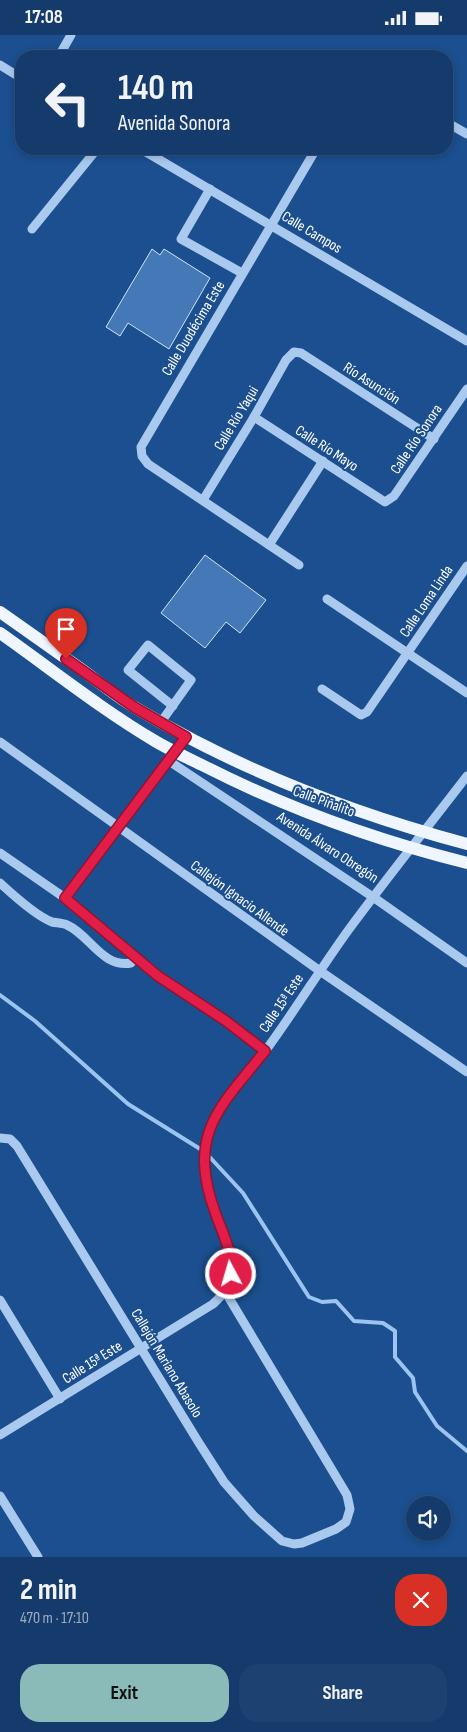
<!DOCTYPE html>
<meta charset="utf-8">
<style>
:root{--surface:#143b6b;--page:#1d4271;--text:#f1f3f6;--muted:#9dadc1;--line:#33557e;--accent:#8bbbb9}
body{margin:0;font-family:"Sofia Sans Condensed",sans-serif;background:var(--page);color:var(--text);height:100vh;display:flex;flex-direction:column;font-size:19px;white-space:nowrap}
*{box-sizing:border-box;margin:0}
p{font-size:16px;color:var(--muted)}
.icon{flex:none;width:28px;height:28px;fill:none;stroke:currentColor;stroke-width:2;stroke-linecap:round;stroke-linejoin:round}
.map{position:relative;height:1522px;overflow:hidden}
.side{display:flex;flex-direction:column;background:var(--surface);flex:1}
.side>*{flex:none}
.hud{position:absolute;left:15px;top:15px;width:438px;height:105px;border-radius:20px;box-shadow:0 2px 8px #0003,0 0 0 1px var(--line);background:#143b6b;color:var(--text);overflow:hidden}
.tools{position:absolute;left:406px;top:1461px;display:grid;gap:10px}
.tools a{display:grid;place-items:center;width:45px;height:45px;border-radius:50%;background:var(--surface);box-shadow:0 2px 8px #0003,0 0 0 1px var(--line);font-size:25px}
.pin{position:absolute;display:grid;place-items:center;width:42px;height:42px;color:#fff;margin:-51px -21px;border-radius:50% 50% 50% 0;rotate:-45deg;box-shadow:0 0 5px #0007}
.pin .icon{rotate:45deg}
.me{position:absolute;width:55px;margin:-28px;rotate:354deg;stroke-linejoin:round;filter:drop-shadow(0 0 4px #0008)}
.turn{display:flex;align-items:center;gap:18px;height:105px;padding:0 20px;font-size:22px}
.turn .icon{width:65px;height:65px;stroke-width:2.5}
.turn b{display:block;font-size:35px;line-height:42px}
.round{display:grid;place-items:center;flex:none;width:52px;height:52px;border-radius:20px;background:var(--page)}
.summary{display:flex;align-items:center;justify-content:space-between;height:85px;padding:0 20px}
h1{font-size:30px;font-weight:700;line-height:38px}
.primary-button{display:flex;gap:10px;margin-top:auto;padding:10px 20px}
.primary-button a{flex:1;height:58px;border-radius:20px;background:var(--accent);color:#111;font-size:20px;font-weight:700;line-height:58px;text-align:center}
.primary-button a+a{background:var(--page);color:var(--text)}
.status{display:flex;justify-content:space-between;align-items:center;height:35px;padding:0 25px;background:var(--surface);direction:ltr}
.status svg{height:14px;fill:currentColor}
.map>svg:first-child{display:block}
</style>
<div class="status"><b>17:08</b><svg viewBox="0 0 49 12"><path d="M0 12V9h3v3zM5 12V6h3v6zM10 12V3h3v9zM15 12V0h3v12zM26 1h20v11H26zM47 4h2v5h-2z"/></svg></div>
<div class="map">
<svg width="467" height="1522" viewBox="0 0 467 1522">
<rect width="100%" height="100%" fill="#1b4f8f"/>
<g fill="none" stroke-linecap="round" stroke-linejoin="round">
<polyline stroke="#9cc4f0" stroke-width="4" points="0,960 35,986 128,1069 205,1117 243,1158 309,1262 322,1267 336,1266 354,1286 383,1288 395,1296 395,1322 413,1343 415,1357 437,1391 467,1416"/>
</g>
<g fill="#4478b7" stroke="#cfe3fa">
<polygon points="152,214 160,220 164,214 210,243 169,314 128,288 120,301 106,292"/>
<polygon points="205,520 266,565 240,598 226,587 205,613 161,578"/>
</g>
<g fill="none" stroke-linecap="round" stroke-linejoin="round">
<g stroke="#a9c9ee" stroke-width="9">
<polyline points="59,21 71,0"/>
<polyline points="0,30 21,43"/>
<polyline points="446,87 467,99"/>
<polyline points="141,114 467,306"/>
<polyline points="210,154 181,204 242,238"/>
<polyline points="32,194 97,114"/>
<polyline points="254,382 385,467 394,461 467,354"/>
<polyline points="203,465 254,382 286,325 294,317 301,318 434,404"/>
<polyline points="269,510 323,426"/>
<polyline points="299,530 148,429 142,421 141,412 316,114"/>
<polyline points="327,564 467,658"/>
<polyline points="322,654 361,680 367,677 467,531"/>
<polyline points="161,687 191,645 148,610 128,635 173,671"/>
<polyline points="0,707 320,936 467,1037"/>
<polyline points="169,726 373,862 467,928"/>
<polyline points="0,818 65,863 158,941 226,985 265,1016"/>
<path d="M0,848C13,860 36,881 52,887C57,888 63,888 67,890C90,900 102,933 131,928L135,922"/>
<polyline points="65,863 186,702"/>
<polyline points="0,1103 10,1104 17,1111 199,1408 224,1447 254,1481 282,1506 294,1509 302,1508 336,1494 346,1487 350,1474 347,1460 226,1258"/>
<polyline points="0,1265 60,1364"/>
<path d="M0,1400L213,1269C252,1235 218,1198 209,1158C203,1137 203,1113 211,1091C222,1062 247,1040 266,1015C294,977 319,936 347,897C386,844 427,793 467,741"/>
<polyline points="0,1461 38,1522"/>
</g>
<g stroke="#f0f6ff" stroke-width="12">
<path d="M0,577C27,596 54,615 81,634C99,647 117,662 136,673C239,735 351,778 467,809"/>
<path d="M0,598C51,634 101,674 155,706C170,715 186,722 202,730C286,773 375,805 467,828"/>
</g>
</g>
<g fill="none" stroke-linecap="round" stroke-linejoin="round">
<defs>
<path id="route" d="M66,624L134,672L186,702L65,863L158,941L226,986L265,1016C219,1073 187,1099 215,1177C222,1197 233,1217 231,1239"/>
</defs>
<use href="#route" stroke="#92132f" stroke-width="12"/>
<use href="#route" stroke="#e11d48" stroke-width="9"/>
</g>
<g text-anchor="middle" stroke-width="4" stroke-linejoin="round" paint-order="stroke">
<g font-size="15" fill="#fff" stroke="#1b4f8f">
<text transform="translate(312 197) rotate(31)" y="5">Calle Campos</text>
<text transform="translate(193 293) rotate(-59)" y="5">Calle Duodécima Este</text>
<text transform="translate(372 348) rotate(33)" y="5">Río Asunción</text>
<text transform="translate(236 383) rotate(-59)" y="5">Calle Río Yaqui</text>
<text transform="translate(416 404) rotate(-56)" y="5">Calle Río Sonora</text>
<text transform="translate(327 413) rotate(33)" y="5">Calle Río Mayo</text>
<text transform="translate(426 566) rotate(-56)" y="5">Calle Loma Linda</text>
<text transform="translate(324 766) rotate(20)" y="5">Calle Piñalito</text>
<text transform="translate(328 812) rotate(33)" y="5">Avenida Álvaro Obregón</text>
<text transform="translate(240 863) rotate(36)" y="5">Callejón Ignacio Allende</text>
<text transform="translate(281 968) rotate(-56)" y="5">Calle 15ª Este</text>
<text transform="translate(92 1327) rotate(-32)" y="5">Calle 15ª Este</text>
<text transform="translate(167 1328) rotate(59)" y="5">Callejón Mariano Abasolo</text>
</g>
</g>
</svg>
<div class="tools">
<a><svg class="icon" aria-label="sound" viewBox="0 0 24 24"><path d="M4 9h4l5-4v14l-5-4H4zM17 9q2 3 0 6"/></svg></a>
</div>
<div class="pin" style="left:66px;top:624px;background:#d93025"><svg class="icon" aria-label="arrive" viewBox="0 0 24 24"><path d="M6 21V4h12l-3 4 3 4H6"/></svg></div>
<svg class="me" style="left:231px;top:1239px" viewBox="-20 -20 40 40"><circle r="17" fill="#e11d48" stroke="#fff" stroke-width="3"/><path d="M0-11L8 9 0 5-8 9z" fill="#fff"/></svg>
<div class="hud">
<div class="turn"><svg class="icon" aria-label="left" viewBox="0 0 24 24"><path d="M17 20v-9H6M10 6l-5 5 5 5"/></svg><div><b>140 m</b>Avenida Sonora</div></div>
</div>
</div>
<section class="side">
<div class="summary"><div><h1>2 min</h1><p>470 m · 17:10</p></div><a class="round" style="background:#d93025;color:#fff"><svg class="icon" aria-label="close" viewBox="0 0 24 24"><path d="M6 6l12 12M18 6L6 18"/></svg></a></div>
<div class="primary-button"><a>Exit</a><a>Share</a></div>
</section>
